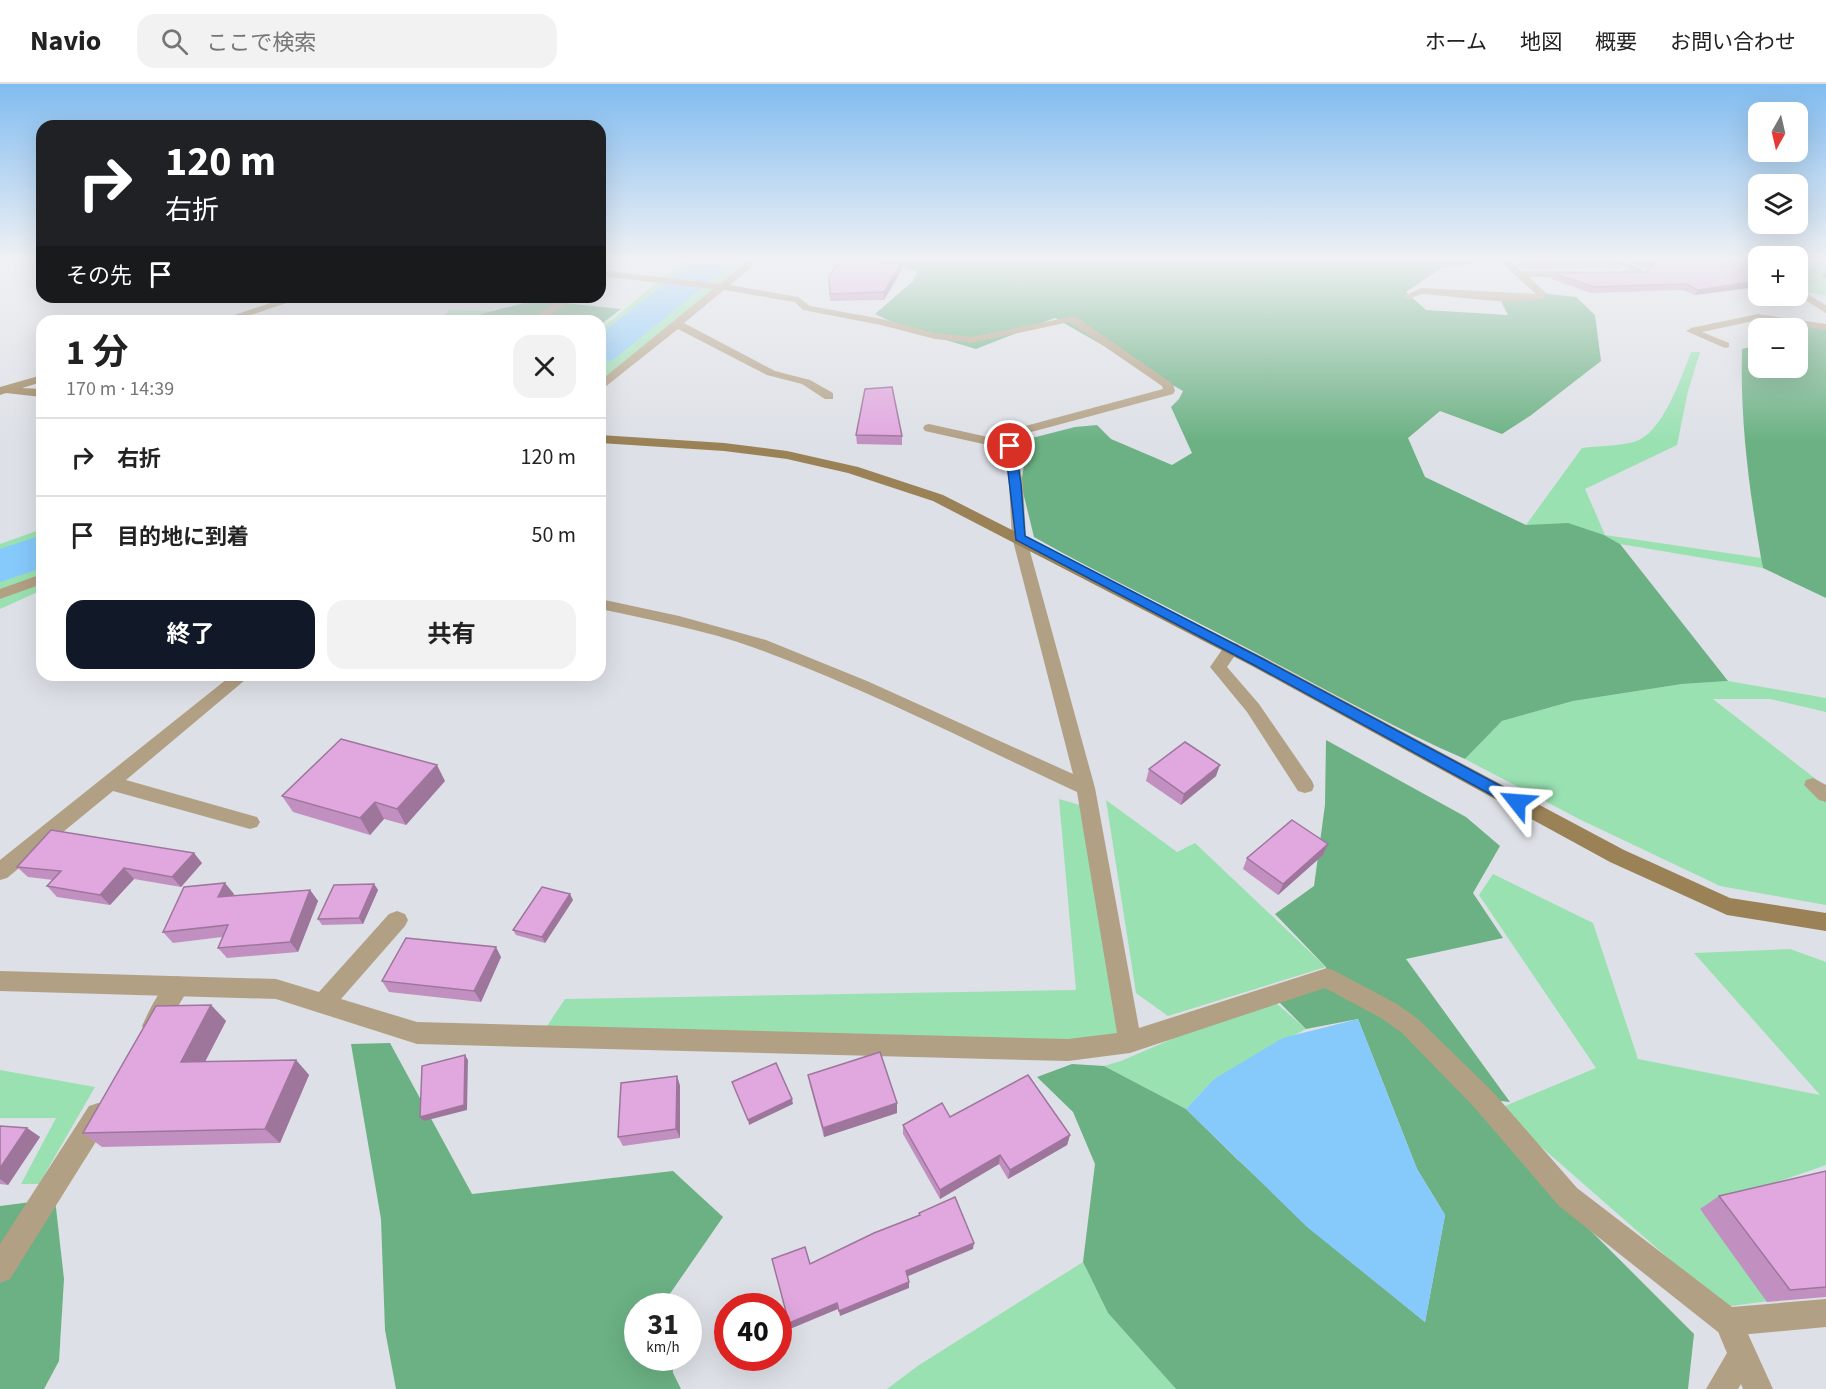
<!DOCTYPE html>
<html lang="ja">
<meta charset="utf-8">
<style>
:root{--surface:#fff;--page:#f2f2f2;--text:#222;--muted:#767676;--line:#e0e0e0;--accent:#111827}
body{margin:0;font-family:"Source Sans 3","Noto Sans JP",sans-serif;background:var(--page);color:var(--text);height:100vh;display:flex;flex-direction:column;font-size:22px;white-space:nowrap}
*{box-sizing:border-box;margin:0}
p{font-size:20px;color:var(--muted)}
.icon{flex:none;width:33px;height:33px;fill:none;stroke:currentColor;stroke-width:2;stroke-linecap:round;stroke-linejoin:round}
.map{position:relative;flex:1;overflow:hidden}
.panel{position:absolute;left:36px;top:231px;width:570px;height:366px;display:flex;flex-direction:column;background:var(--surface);border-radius:18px;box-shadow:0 6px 24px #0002}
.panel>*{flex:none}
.top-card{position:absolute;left:36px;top:36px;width:570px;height:183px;border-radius:18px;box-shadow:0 6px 24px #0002;background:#202124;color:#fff;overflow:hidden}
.needle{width:39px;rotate:188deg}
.buttons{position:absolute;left:1748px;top:18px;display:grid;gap:12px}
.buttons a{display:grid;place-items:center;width:60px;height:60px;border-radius:12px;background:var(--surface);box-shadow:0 6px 24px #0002;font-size:30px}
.speed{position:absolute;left:624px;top:1209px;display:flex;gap:12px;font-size:30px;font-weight:700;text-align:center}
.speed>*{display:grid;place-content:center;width:78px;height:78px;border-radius:50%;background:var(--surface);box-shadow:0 6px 24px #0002;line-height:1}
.speed small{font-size:15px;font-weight:400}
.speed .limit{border:9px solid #d22;background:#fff;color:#111}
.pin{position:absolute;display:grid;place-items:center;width:51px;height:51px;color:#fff;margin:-26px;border:3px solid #fff;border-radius:50%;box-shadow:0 2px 6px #0007}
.me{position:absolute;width:66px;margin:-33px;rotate:298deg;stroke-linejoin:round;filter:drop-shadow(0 0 4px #0008)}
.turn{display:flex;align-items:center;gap:21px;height:126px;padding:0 30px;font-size:27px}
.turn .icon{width:78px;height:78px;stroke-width:2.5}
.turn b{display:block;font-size:42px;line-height:51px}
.then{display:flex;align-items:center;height:57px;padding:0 30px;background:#0003;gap:12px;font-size:22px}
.round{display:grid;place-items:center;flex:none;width:63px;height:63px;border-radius:18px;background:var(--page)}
.headline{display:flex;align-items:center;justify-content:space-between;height:102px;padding:0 30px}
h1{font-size:36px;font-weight:700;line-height:45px}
.button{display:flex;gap:12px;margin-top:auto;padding:12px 30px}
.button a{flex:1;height:69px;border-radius:18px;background:var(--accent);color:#fff;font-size:24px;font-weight:700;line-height:69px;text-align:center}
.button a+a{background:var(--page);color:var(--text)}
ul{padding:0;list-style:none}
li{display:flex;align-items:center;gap:18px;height:78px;padding:0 30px;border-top:2px solid var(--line)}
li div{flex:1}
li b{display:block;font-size:22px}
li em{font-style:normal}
header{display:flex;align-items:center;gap:36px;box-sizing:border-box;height:84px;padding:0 30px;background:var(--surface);border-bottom:2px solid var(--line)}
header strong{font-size:28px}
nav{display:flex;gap:33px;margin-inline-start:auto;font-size:21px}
.search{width:420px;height:54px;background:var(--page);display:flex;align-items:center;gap:15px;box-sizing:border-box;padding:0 21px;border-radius:18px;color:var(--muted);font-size:22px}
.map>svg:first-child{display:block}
</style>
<header>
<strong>Navio</strong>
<div class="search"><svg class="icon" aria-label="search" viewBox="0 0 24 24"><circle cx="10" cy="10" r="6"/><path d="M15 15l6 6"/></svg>ここで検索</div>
<nav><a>ホーム</a><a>地図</a><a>概要</a><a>お問い合わせ</a></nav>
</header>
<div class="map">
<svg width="1826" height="1305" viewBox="0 0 1826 1305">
<rect width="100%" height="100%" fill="#dde0e6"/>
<g fill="#99e1b1">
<polygon points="685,175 747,175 700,219 600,298 600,246"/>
<polygon points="1797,175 1813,175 1826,180 1826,212 1797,206"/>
<polygon points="450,226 494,227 481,230 477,237 436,237"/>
<path d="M1691,268H1700L1688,307L1677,361L1585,405L1605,451L1761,474L1763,484L1620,460L1604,451L1526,441L1582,364C1599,362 1618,362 1634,358C1662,351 1682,292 1691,268Z"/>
<polygon points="42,445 42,506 0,525 0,460"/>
<polygon points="1728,597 1826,614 1826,628 1770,615 1713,615 1826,703 1826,821 1720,802 1579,735 1465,675 1502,637 1573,617 1682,600"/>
<polygon points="1059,715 1080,721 1122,959 541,951 565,915 1076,906"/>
<polygon points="1106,716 1177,768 1195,759 1326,883 1168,932 1136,909"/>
<polygon points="1493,790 1593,839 1638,975 1820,1011 1694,869 1790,865 1826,878 1826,1081 1700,1125 1769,1217 1724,1223 1498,1025 1596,984 1479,811"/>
<polygon points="1269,913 1306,945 1214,995 1186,1025 1104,982 1121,977"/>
<polygon points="0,986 95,1003 39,1100 21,1100 56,1034 0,1034"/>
<polygon points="1083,1178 1108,1229 1176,1305 887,1305 919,1281"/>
</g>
<g fill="#6bb183">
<path d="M891,175H1474L1488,178L1441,184L1406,208L1426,226L1508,231L1500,215L1541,209L1576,213L1595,231L1601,277L1530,332L1502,350L1440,327L1408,354L1425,393L1526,441L1568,439L1604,451L1620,460L1728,597L1682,600L1573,617L1502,637L1465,675C1390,642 1318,601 1245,563C1175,526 1103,492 1034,453L1021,400L1028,355L1075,343L1097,341L1111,355L1172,381L1192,369L1171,323L1179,315L1183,307L1055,234L976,265L902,243L875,230L913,197L917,188L892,181Z"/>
<polygon points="536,216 621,225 600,241 600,237 478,237 481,230"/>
<path d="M1773,237L1826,245V514L1763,484L1761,474C1749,404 1740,336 1742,265L1758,261V284H1797V253L1802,251L1797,249V244H1789Z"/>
<polygon points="1326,656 1466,733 1500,762 1473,809 1503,854 1406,875 1510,1018 1483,1015 1553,1109 1694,1250 1688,1305 1176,1305 1108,1229 1083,1178 1095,1080 1073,1028 1037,993 1072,980 1104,982 1186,1025 1237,1075 1330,1161 1425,1238 1445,1131 1417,1085 1358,935 1306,945 1279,918 1325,892 1326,883 1275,830 1314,802 1325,721"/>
<polygon points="390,959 472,1110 673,1087 723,1133 667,1214 668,1222 638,1222 638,1274 672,1274 673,1289 681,1305 396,1305 385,1246 381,1135 351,960"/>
<polygon points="55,1115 64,1195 59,1277 44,1305 0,1305 0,1122"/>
</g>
<polygon fill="#86c9fb" points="1358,935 1417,1085 1445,1131 1425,1238 1307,1143 1186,1025 1214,995 1283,954"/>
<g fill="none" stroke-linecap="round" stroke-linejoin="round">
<g fill="#86c9fb" fill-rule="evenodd">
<polygon points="698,175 734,175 729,182 613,276 600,279 600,250"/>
<polygon points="42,451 42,484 0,498 0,465"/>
</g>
<g fill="#b2a084" fill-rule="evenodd">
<polygon points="929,340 1015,359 1016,362 1010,366 925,347 923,344 925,341"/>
<polygon points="42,490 42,500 0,515 0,505"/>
<polygon points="1813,694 1826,701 1826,718 1819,716 1804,701 1806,696"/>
<path d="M178,892L186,895L189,902L186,909L162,949L154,953L146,949L142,942C149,927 162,898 178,892Z"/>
<polygon points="98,1019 107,1022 110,1031 107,1040 10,1195 0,1199 0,1160 89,1022"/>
<polygon points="1728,1224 1738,1228 1773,1305 1743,1305 1741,1300 1738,1305 1706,1305 1727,1269 1714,1238 1718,1228"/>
</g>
<g fill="#b2a084" fill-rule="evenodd">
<path d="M750,175H761L730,201L798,213L810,222L882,235L935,249L972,253L1075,232L1173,300L1175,307L1173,310L1020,351L1016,362L1023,400L1026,453L1095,704L1139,944L1327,884L1335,887L1397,920L1418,935L1492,1007L1577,1104L1732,1223L1826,1215V1243L1728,1252L1718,1248L1559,1122L1474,1023L1402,949L1381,934L1325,904L1130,969L1068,977L417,960L276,915L0,907V887L276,895L319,908L389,830L397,827L405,830L408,836L405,842L341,915L417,938L1068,955L1117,949L1077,708C971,659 865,604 755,564C705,546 652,536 600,525V515L679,532L766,556L867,597L1073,690L1012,453L1009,400L1004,362L1010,346L1163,305L1162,302L1069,238L972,259L935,255L881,241L803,226L795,218L724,206L684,239L775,287L810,296L833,309V315H825L802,300L767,291L678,245L600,307V297L713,205L600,192V186L720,200Z"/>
<path d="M1505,175H1517L1512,179L1522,187H1578L1583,190L1578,193H1529L1546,209L1544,215C1512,222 1456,212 1422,210L1409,215L1404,212L1421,204L1536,210L1503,180L1501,178Z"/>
<polygon points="1610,175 1622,175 1648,189 1643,192 1618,191 1618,187 1630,186"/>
<polygon points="1797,204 1826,221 1826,229 1797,211"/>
<polygon points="564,213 576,213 546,234 538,234 538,230"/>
<polygon points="1758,230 1826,240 1826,246 1758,236 1702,248 1729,259 1729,263 1725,264 1686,247 1691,244"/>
<polygon points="1232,559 1238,560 1240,564 1227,583 1259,620 1312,697 1314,702 1312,707 1305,709 1298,707 1247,628 1210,583 1226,560"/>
<polygon points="232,591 251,591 126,696 257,733 260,738 257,743 250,745 113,707 7,794 0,796 0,776"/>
</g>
<g fill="#9a8156" fill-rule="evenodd">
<polygon points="288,213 304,213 233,237 217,237"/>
<polygon points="42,291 42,298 22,304 42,305 42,313 6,309 0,311 0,303"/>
<polygon points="600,351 724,359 787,367 858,383 943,411 1264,574 1624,766 1730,814 1826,829 1826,847 1727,831 1610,778 1252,582 933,417 848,389 787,375 724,367 600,359"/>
</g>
</g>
<g fill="#c290c0">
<polygon points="828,175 867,175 866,176 901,180 901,187 884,216 830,217 829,192 841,176"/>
<polygon points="1517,175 1619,175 1624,178 1621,184 1523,185 1516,179"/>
<polygon points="1626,175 1748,175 1695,211 1683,206 1591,209 1551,195 1553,189 1646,188 1648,187"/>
<polygon points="856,351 902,352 902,361 857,360"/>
<polygon points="1149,685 1216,692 1181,721 1146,697"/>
<polygon points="445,697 406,741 384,735 370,751 293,728 282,712"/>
<polygon points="1328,760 1323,771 1278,811 1243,785 1247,774"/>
<polygon points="202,779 181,803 134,795 110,821 57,813 47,802 53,796 28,793 17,783"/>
<polygon points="374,800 378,806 363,840 322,841 318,835"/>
<polygon points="310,806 318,817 298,868 227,874 218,864 222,853 173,859 163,848 234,810 233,812"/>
<polygon points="573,816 545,859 516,851 513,846"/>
<polygon points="501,873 481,918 389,908 382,897"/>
<polygon points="211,921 226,937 205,978 296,976 309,991 280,1059 102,1063 83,1049"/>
<polygon points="808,991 897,1019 897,1029 824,1053 810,1001"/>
<polygon points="677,992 680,1002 680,1054 623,1062 618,1053"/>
<polygon points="950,1033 1070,1051 1067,1061 1008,1095 999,1080 940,1115 903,1050 903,1041"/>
<polygon points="0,1042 27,1044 40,1053 8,1101 0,1100"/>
<polygon points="1826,1087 1826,1213 1767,1218 1700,1125 1719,1112"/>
</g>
<g fill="#9e769c">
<polygon points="901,180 901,187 884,216 884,208"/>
<polygon points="1826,188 1826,193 1822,194"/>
<polygon points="1758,197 1758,203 1695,211 1698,206"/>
<polygon points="437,681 445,697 406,741 397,725"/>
<polygon points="1220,681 1216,692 1181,721 1184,710"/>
<polygon points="375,718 384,735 370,751 360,734"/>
<polygon points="1328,760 1323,771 1278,811 1283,800"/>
<polygon points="194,769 202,779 181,803 172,793"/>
<polygon points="124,784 134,795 110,821 100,811"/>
<polygon points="225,799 234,810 228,825 218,813"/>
<polygon points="374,800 378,806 363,840 359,834"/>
<polygon points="310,806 318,817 298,868 290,858"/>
<polygon points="570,810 573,816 545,859 542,853"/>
<polygon points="496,863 501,873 481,918 474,907"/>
<polygon points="211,921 226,937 197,993 181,978"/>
<polygon points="465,971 468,976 467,1026 424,1037 420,1033"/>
<polygon points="296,976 309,991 280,1059 265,1045"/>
<polygon points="677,992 680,1002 680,1054 676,1045"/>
<polygon points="792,1015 793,1020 749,1041 748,1036"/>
<polygon points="897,1019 897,1029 824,1053 823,1044"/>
<polygon points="27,1044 40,1053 8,1101 0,1095 0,1084"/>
<polygon points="1070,1051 1067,1061 1008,1095 1010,1086"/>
<polygon points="1000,1071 999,1080 940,1115 940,1106"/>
<polygon points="974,1159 973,1165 906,1193 906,1187"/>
<polygon points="909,1198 909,1204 840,1232 839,1227"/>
<polygon points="837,1219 838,1225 790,1245 789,1239"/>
</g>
<g fill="#e1a8df" stroke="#9e769c" stroke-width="1.5">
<polygon points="842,175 855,175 901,180 884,208 830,210 829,192"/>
<polygon points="1520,175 1619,175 1624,178 1525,179"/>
<polygon points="1639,175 1748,175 1758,179 1758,197 1698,206 1686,200 1594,203 1553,189 1646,188 1653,182"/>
<polygon points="892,303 902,352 856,351 865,305"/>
<polygon points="341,655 437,681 397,725 375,718 360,734 282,712"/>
<polygon points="1185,658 1220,681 1184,710 1149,685"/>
<polygon points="1292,736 1328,760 1283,800 1247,774"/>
<polygon points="51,746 194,769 172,793 124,784 100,811 47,802 61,787 17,783"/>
<polygon points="225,799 218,813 310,806 290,858 218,864 228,841 163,848 184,803"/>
<polygon points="374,800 359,834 318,835 334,801"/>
<polygon points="542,803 570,810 542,853 513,846"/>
<polygon points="406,854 496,863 474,907 382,897"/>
<polygon points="211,921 181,978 296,976 265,1045 83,1049 156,922"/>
<polygon points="880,968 897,1019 823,1044 808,991"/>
<polygon points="465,971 464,1021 420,1033 422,982"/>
<polygon points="776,979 792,1015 748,1036 732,998"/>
<polygon points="1028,991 1070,1051 1010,1086 1000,1071 940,1106 903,1041 942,1019 950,1033"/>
<polygon points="677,992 676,1045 618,1053 621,999"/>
<polygon points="0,1042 27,1044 0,1084"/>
<polygon points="1826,1087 1826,1203 1790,1206 1719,1112"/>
<polygon points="955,1113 974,1159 906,1187 909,1198 839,1227 837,1219 789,1239 772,1175 805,1163 810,1180 874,1149 920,1131 919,1129"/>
</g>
<linearGradient id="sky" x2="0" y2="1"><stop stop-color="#81bcf0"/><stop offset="0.49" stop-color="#f0f1f4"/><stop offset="1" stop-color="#f0f1f4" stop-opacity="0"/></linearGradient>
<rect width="1826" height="358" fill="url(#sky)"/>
<polygon fill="#1a73e8" stroke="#114b97" stroke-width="1.5" points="1010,359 1015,362 1021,400 1025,452 1263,575 1523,714 1525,718 1523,722 1512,722 1254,581 1016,456 1005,362"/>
</svg>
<div class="buttons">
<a><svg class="needle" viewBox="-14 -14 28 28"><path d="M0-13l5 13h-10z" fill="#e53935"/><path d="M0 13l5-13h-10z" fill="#767676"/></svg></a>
<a><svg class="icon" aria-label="layers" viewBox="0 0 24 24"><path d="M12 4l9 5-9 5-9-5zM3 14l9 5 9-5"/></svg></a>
<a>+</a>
<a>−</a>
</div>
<div class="speed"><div>31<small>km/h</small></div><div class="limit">40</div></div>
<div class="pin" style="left:1010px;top:362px;background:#d93025"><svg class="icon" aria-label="arrive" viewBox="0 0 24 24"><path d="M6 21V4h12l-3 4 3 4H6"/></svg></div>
<svg class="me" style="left:1517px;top:718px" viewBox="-20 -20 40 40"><path d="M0-17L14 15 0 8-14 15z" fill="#1a73e8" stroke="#fff" stroke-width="4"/></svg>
<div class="top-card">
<div class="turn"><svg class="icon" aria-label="right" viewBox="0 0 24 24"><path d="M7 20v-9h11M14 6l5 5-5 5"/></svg><div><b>120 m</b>右折</div></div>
<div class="then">その先<svg class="icon" aria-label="arrive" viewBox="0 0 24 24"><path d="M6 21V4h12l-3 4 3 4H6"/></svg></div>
</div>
<section class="panel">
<div class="headline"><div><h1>1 分</h1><p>170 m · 14:39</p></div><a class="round"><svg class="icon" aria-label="close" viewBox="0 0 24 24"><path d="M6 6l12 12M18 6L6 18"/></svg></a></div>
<ul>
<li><svg class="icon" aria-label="right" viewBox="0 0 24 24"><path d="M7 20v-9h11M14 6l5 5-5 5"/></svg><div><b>右折</b></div><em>120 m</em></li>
<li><svg class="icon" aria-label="arrive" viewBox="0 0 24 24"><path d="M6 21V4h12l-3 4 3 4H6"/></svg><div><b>目的地に到着</b></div><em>50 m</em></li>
</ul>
<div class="button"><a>終了</a><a>共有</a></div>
</section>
</div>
